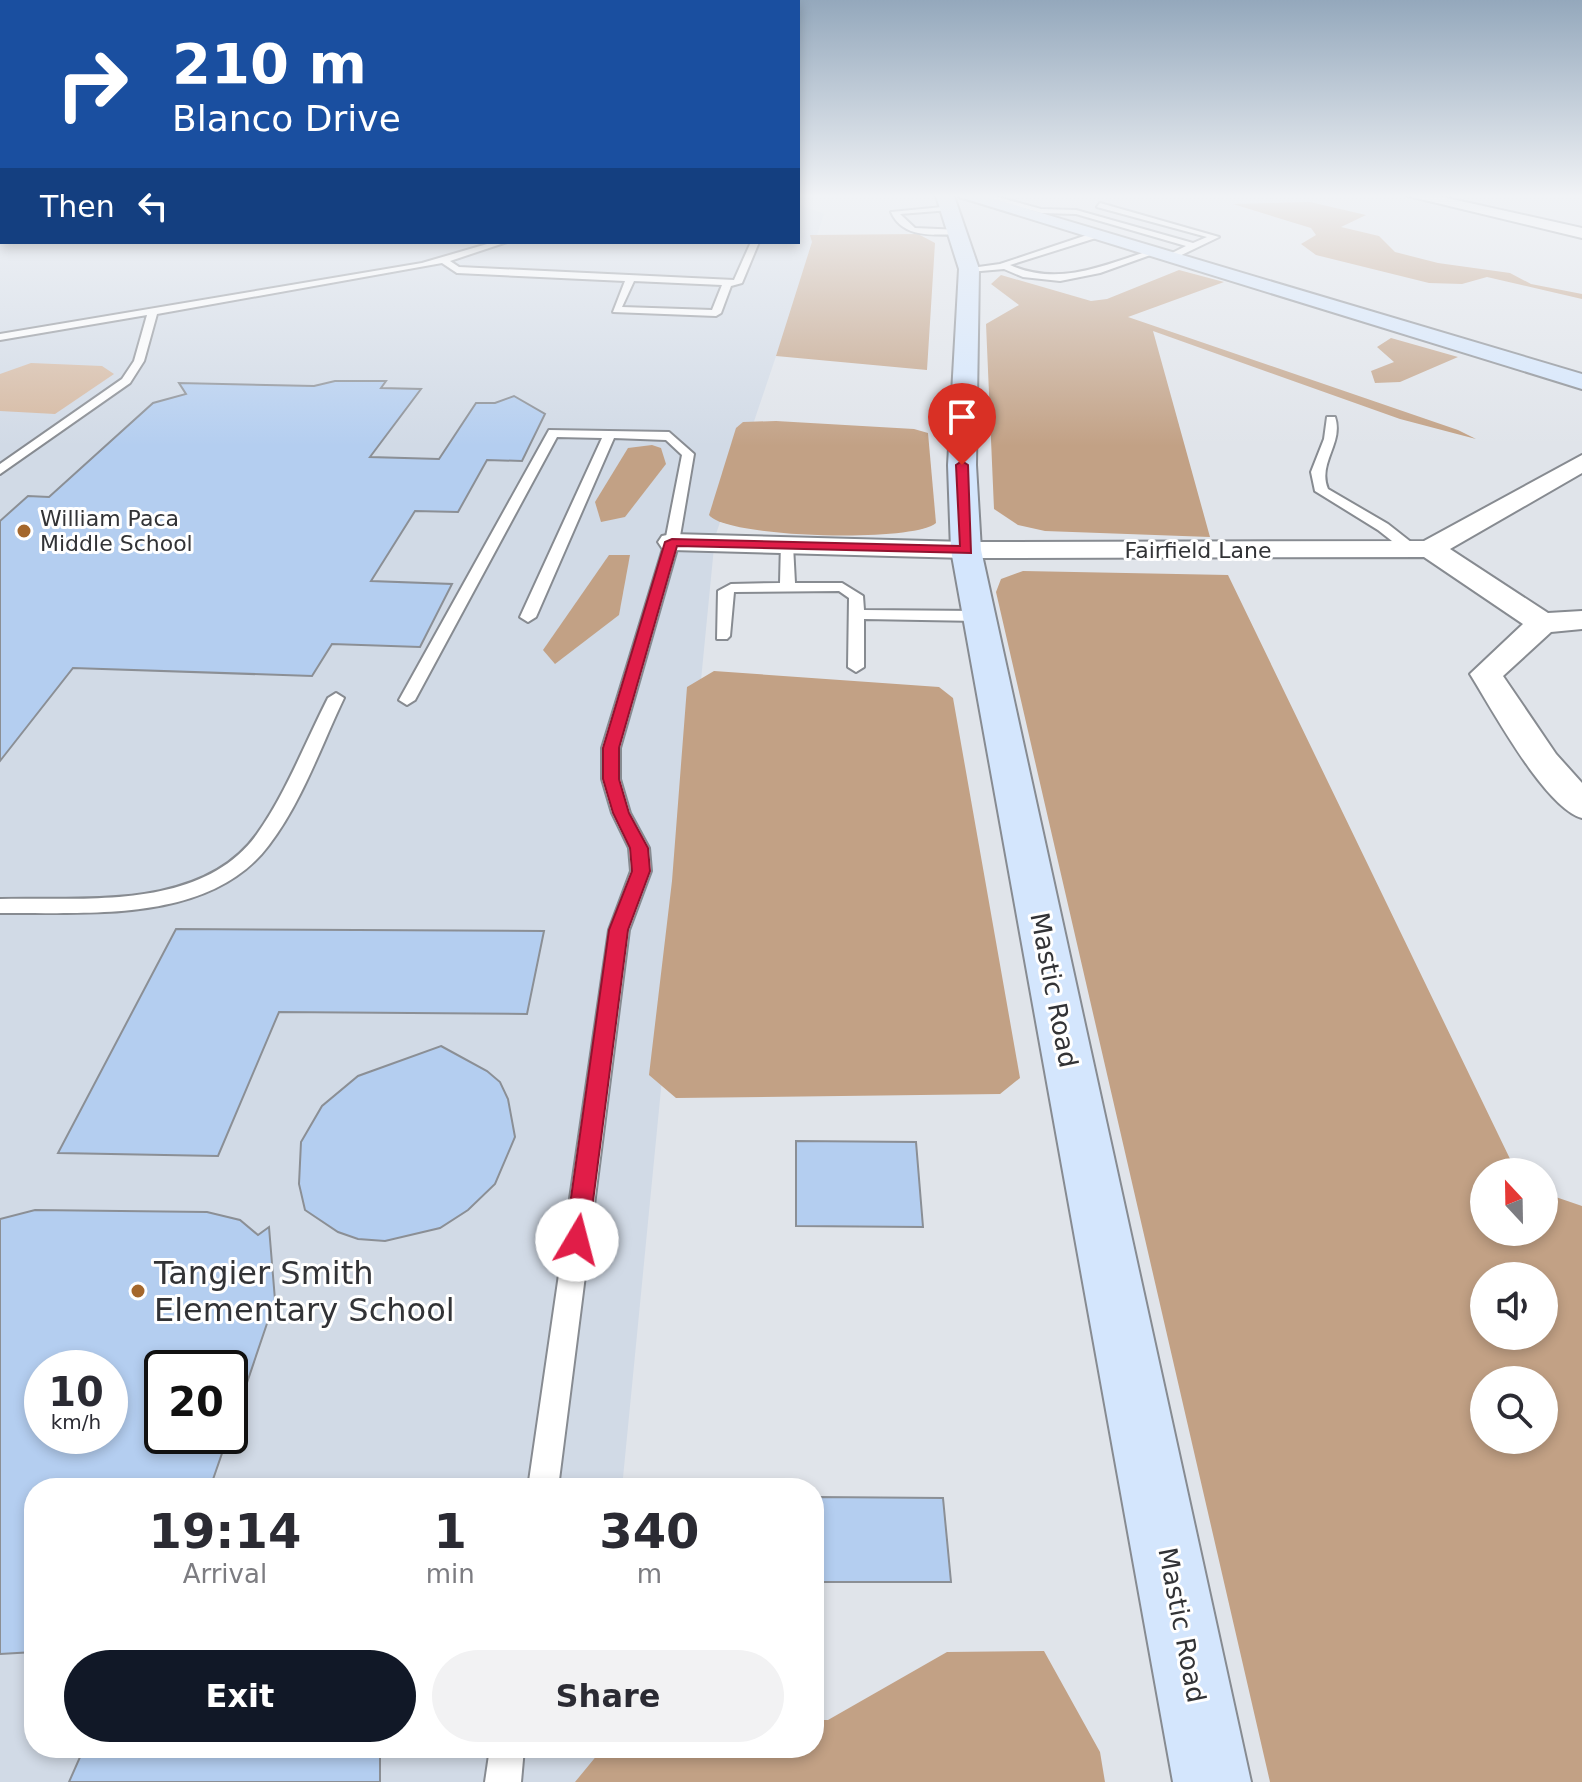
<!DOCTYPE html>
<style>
:root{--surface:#fff;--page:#f2f2f3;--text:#2b2b33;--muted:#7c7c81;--accent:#111827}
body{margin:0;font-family:"DejaVu Sans",sans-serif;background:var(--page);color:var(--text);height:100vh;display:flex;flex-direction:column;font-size:30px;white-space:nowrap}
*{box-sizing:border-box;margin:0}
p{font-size:26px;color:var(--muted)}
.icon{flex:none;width:44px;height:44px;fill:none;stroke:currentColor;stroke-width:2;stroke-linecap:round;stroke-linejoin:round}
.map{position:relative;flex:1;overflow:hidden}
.side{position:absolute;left:24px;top:1478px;width:800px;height:280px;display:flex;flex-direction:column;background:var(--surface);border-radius:32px;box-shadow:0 4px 12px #0003}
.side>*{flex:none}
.banner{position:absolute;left:0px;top:0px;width:800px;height:244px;box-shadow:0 4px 12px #0003;background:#1a4fa0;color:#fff;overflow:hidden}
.needle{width:52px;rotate:338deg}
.buttons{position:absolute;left:1470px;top:1158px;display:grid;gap:16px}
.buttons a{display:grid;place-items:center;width:88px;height:88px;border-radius:50%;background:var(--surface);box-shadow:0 4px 12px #0003;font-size:40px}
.speed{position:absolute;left:24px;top:1350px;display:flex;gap:16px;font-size:40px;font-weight:700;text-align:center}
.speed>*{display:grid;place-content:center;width:104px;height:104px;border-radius:50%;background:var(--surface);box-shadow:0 4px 12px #0003;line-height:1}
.speed small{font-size:20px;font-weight:400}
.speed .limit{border:4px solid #111;border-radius:12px;background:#fff;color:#111}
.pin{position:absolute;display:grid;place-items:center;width:68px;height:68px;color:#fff;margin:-82px -34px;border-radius:50% 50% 50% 0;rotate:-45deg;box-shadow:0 0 8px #0007}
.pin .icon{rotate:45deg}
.me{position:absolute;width:88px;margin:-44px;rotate:8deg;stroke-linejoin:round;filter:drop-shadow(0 0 6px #0008)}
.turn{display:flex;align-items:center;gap:28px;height:168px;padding:0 40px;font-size:36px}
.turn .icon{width:104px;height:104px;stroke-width:2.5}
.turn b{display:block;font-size:56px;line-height:68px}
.then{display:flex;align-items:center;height:76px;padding:0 40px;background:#0003;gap:16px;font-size:30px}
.eta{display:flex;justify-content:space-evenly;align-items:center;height:136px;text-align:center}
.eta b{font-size:48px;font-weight:600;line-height:56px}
.button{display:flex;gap:16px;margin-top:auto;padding:16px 40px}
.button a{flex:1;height:92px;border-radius:48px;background:var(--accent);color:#fff;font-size:32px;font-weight:600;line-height:92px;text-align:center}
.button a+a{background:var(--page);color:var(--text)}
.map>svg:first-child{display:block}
</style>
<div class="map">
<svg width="1582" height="1782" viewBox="0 0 1582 1782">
<rect width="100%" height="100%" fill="#e0e4ea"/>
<path fill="#d1dae6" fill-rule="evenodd" d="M0,196L2,242H798V204L824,214L715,537L622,1488H34V1748H596L593,1782H0ZM42,1368H110V1436H42ZM162,1368H230V1436H162Z"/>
<polygon fill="#d5b8a0" points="31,363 102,366 114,374 55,414 0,411 0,374"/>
<g fill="#c2a185" fill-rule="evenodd">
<polygon points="1310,202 1366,215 1341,227 1379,236 1395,252 1438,263 1510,273 1531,284 1582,294 1582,299 1487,277 1462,284 1429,283 1316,255 1301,244 1316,235 1311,228 1233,204"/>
<polygon points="918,234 935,243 927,370 776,356 812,242 810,235"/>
<polygon points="1179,270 1224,282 1128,317 1458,430 1476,439 1400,419 1153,331 1210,537 1045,531 1018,525 994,509 986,324 1019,305 991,284 1001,275 1091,301 1107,299"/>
<polygon points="1391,338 1458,357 1400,382 1375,383 1371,371 1394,362 1377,347"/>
<path d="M776,421L914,429L928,433L936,523C914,543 726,538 709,515L736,428L743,422Z"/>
<polygon points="652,445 661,448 666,464 625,517 601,522 595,502 628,448"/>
<polygon points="609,555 630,555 619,615 555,664 543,650"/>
<path d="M1023,571L1228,575L1512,1163L1521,1172H1484V1232H1544V1193L1582,1206V1782H1270L996,592L1001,579ZM1484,1276H1544V1336H1484ZM1484,1380H1544V1440H1484Z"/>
<polygon points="714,671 939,687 953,698 1020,1078 1000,1094 676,1098 649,1075 672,881 687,687"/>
<polygon points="1044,1651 1100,1752 1105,1782 575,1782 603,1748 814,1748 814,1720 828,1720 947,1652"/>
</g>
<g fill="#b4cef0" stroke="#8b8f95" stroke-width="2" fill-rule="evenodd">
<polygon points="335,381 386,381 381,388 421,389 370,457 439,459 476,403 495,403 514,396 545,414 522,461 487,460 458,512 415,511 371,581 452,584 420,647 332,644 312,676 73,668 0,761 0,521 28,496 49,497 153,403 186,394 179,383 314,386"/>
<polygon points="176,929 544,931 527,1014 279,1012 218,1156 58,1153"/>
<polygon points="441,1046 487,1071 500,1082 508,1099 515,1137 495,1184 468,1210 440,1228 385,1241 358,1239 338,1232 305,1210 299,1184 301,1142 322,1106 358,1076"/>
<polygon points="796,1141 916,1142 923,1227 796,1226"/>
<path d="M35,1210L207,1212L240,1220L258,1235L269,1227L275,1300L234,1421L230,1420V1368H162V1436H228L210,1488H34V1652L0,1654V1219ZM42,1368H110V1436H42Z"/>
<polygon points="817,1497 943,1498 951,1582 818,1582"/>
<polygon points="84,1748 380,1748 380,1782 69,1782"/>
</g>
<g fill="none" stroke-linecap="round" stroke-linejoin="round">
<defs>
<g id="lane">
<polygon points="981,196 994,196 1041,209 1076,210 1193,243 1207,237 1097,207 1100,203 1219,237 1169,261 1166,256 1186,246 1076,214 1041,213"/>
<path d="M953,206L950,210L900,214L915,228L961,230L958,235C933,234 903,239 891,212Z"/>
<path d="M1096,232L1099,237L1010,265C1060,287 1103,265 1152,250L1156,253L1100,273L1060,281L1023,277L1004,269L969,272L964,269L1000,264Z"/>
<path d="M494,242H507L450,261L459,267L734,280L751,242H759L742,283L731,286L721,313L716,316L613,312L625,281L457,273L442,263L157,314L144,361L130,383L0,474V464L122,379L134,361L147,315L0,340V334L422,263ZM634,281L722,285L712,310L622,307Z"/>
<path d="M1327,417H1335C1344,443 1317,463 1328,489L1388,524L1416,546V552H1406L1378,530L1315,491L1311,472L1324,439Z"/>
<polygon points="549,430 669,432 694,454 679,542 620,748 620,779 630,813 649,848 651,871 629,930 558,1488 528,1488 609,930 631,871 629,848 612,813 602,779 602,748 665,542 682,455 666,440 614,438 536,617 528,622 520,617 602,438 557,437 415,700 407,705 399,700"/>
<polygon points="781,542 793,545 795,583 842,583 863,596 864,610 979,611 987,616 979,621 864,619 864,667 856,672 848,667 849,598 839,591 734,592 730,636 727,639 717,639 718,591 731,584 780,583"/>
<path d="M336,693L344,698C321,746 302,802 269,845C210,924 88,912 0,913V899C83,897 202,911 257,834C286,793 305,743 328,698Z"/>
<polygon points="490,1748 524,1748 521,1782 485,1782"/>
</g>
<g id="street">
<polygon points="1408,196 1438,196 1582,228 1582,238"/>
<path d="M1582,455V473L1450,549L1548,613L1582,611V629L1551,632L1503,676L1556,754L1582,783V818C1545,808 1492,709 1470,674L1523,624L1424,557L966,558L672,550L662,548L658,542L662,536L672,534L966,542L1424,541Z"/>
</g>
<g id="secondary">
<polygon points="936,196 954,196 979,269 976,465 981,550 1251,1782 1173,1782 951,550 948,465 959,269"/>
<polygon points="956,196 984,196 1582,374 1582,389"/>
</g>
</defs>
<use href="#lane" stroke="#878b91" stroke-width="4"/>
<use href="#street" stroke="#878b91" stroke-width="4"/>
<use href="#secondary" stroke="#878b91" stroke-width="4"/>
<use href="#lane" fill="#fff" fill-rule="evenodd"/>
<use href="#street" fill="#fff" fill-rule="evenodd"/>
<use href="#secondary" fill="#d4e6fd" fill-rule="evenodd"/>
</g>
<linearGradient id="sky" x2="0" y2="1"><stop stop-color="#94a8bc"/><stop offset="0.44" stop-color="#f1f3f6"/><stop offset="1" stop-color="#f1f3f6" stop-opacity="0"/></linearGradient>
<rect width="1582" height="446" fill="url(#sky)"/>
<polygon fill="#e11d48" stroke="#92132f" stroke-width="2" points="962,461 968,465 971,553 677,546 619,748 619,779 629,813 648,848 650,871 628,930 588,1240 585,1248 577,1251 568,1248 565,1240 609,930 632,871 630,848 613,813 603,779 603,748 665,542 672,539 960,546 956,465"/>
<g fill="#a4672c" stroke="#fff" stroke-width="3">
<circle cx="24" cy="531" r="8"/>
<circle cx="138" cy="1291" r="8"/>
</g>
<g text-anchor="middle" stroke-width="6" stroke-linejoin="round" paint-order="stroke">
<g font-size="22" fill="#323336" stroke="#fff" text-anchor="start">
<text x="40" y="526">William Paca<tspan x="40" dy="25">Middle School</tspan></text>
</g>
<g font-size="22" fill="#323336" stroke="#fff">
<text x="1198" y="558">Fairfield Lane</text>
</g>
<g font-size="26" fill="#323336" stroke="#fff">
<text transform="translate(1054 990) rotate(79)" y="9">Mastic Road</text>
<text transform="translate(1182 1625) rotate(79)" y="9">Mastic Road</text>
</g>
<g font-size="32" fill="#323336" stroke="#fff" text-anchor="start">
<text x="154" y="1284">Tangier Smith<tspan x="154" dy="37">Elementary School</tspan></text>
</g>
</g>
</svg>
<div class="buttons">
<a><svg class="needle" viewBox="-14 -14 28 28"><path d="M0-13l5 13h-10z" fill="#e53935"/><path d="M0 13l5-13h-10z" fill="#7c7c81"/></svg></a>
<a><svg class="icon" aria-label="sound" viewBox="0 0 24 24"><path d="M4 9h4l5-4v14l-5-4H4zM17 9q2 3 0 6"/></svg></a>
<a><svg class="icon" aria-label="search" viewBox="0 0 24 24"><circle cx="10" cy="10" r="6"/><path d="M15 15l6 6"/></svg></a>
</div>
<div class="speed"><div>10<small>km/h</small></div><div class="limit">20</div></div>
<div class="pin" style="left:962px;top:465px;background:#d93025"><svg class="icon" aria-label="arrive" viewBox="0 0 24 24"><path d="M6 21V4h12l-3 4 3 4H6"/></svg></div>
<svg class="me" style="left:577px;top:1240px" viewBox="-20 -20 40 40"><circle r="19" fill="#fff"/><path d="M0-13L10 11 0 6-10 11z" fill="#e11d48"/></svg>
<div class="banner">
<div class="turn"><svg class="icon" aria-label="right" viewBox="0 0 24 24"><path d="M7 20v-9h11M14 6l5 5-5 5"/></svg><div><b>210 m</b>Blanco Drive</div></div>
<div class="then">Then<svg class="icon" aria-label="left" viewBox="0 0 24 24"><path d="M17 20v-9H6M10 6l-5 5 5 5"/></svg></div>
</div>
<section class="side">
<div class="eta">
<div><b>19:14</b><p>Arrival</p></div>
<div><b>1</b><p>min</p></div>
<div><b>340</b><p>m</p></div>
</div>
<div class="button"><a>Exit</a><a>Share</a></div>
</section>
</div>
